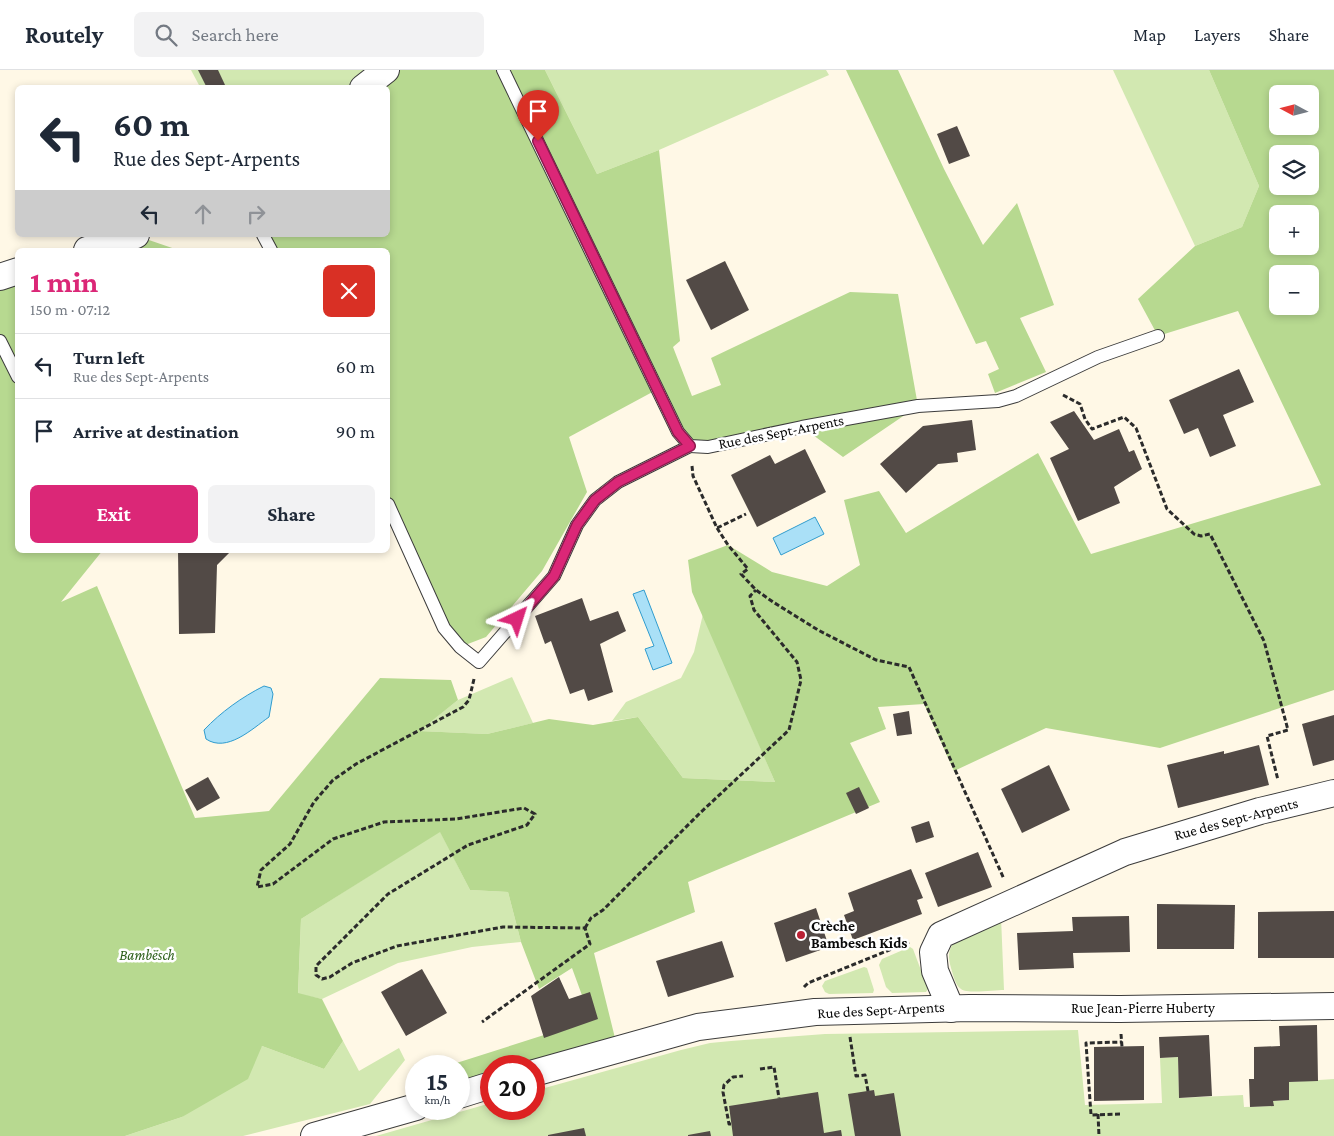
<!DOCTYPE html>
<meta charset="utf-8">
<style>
:root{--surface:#fff;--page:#f2f2f3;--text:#1f2937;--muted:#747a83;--line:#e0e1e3;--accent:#db2777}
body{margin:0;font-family:"Crimson Pro",serif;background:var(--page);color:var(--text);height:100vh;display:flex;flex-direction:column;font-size:19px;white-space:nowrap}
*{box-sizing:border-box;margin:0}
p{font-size:16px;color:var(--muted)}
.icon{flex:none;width:28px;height:28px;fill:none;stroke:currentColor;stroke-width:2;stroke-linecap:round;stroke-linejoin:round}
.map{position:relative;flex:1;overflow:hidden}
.drawer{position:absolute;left:15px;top:178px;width:375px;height:305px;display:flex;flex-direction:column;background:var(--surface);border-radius:8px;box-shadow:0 2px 8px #0003}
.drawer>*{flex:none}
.guide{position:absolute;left:15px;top:15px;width:375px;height:152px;border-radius:8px;box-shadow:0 2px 8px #0003;background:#fff;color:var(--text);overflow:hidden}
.needle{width:32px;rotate:277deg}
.buttons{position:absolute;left:1269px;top:15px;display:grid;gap:10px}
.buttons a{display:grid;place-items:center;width:50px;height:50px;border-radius:8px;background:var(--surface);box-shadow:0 2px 8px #0003;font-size:25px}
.speed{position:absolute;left:405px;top:985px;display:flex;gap:10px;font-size:25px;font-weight:700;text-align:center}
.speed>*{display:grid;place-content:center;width:65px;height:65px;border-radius:50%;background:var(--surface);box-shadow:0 2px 8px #0003;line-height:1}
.speed small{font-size:12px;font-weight:400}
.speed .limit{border:8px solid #d22;background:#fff;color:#111}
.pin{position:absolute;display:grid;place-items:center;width:42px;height:42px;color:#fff;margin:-51px -21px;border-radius:50% 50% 50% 0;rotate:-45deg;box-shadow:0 0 5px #0007}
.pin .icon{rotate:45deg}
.me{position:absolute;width:55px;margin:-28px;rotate:41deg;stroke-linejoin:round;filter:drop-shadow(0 0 4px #0008)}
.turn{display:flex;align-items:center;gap:18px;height:105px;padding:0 15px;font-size:22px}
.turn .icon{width:65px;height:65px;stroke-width:2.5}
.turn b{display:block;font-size:35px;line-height:42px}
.lanes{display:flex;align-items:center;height:48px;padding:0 15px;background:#0003;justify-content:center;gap:25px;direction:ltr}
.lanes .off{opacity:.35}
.round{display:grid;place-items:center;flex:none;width:52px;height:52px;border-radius:8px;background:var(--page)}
.overview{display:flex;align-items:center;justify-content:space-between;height:85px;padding:0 15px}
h1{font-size:30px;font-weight:700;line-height:38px;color:var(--accent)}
.action{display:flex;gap:10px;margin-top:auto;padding:10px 15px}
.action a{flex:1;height:58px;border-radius:8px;background:var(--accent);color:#fff;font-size:20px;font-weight:700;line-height:58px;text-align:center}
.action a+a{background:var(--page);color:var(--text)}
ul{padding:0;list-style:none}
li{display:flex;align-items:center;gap:15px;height:65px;padding:0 15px;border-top:1px solid var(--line)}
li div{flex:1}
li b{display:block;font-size:19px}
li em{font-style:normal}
header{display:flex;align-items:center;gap:30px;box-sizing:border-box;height:70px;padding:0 25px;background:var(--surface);border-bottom:1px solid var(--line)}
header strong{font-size:24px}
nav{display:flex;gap:28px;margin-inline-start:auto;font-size:18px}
.search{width:350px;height:45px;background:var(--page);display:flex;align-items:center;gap:12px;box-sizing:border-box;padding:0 18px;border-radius:8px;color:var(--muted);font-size:19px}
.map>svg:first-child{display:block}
</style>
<header>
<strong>Routely</strong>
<div class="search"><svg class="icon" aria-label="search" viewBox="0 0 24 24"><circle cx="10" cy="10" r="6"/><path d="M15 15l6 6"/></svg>Search here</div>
<nav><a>Map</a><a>Layers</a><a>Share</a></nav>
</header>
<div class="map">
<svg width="1334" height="1066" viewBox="0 0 1334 1066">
<rect width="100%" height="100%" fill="#fff8e6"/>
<g fill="#d2e8b1">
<polygon points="191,0 386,0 363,18 200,17"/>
<polygon points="545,0 826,0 829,5 659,80 597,104"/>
<polygon points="1113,0 1209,0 1259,116 1242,157 1195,176"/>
<polygon points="703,544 775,712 683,708 638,647 612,651 626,632 681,608 694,582"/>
<polygon points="512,607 533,653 487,664 418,661 458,630"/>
<polygon points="440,761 470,820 508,822 521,872 472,877 398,893 322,929 298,924 301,849"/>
<path d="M1001,847L1004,920C995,920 967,924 961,919C955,915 953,904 951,898C948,887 948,881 954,872Z"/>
<polygon points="910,877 913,879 928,919 926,922 892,923 886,917 879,895 882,889"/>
<polygon points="864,897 867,898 874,920 873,923 829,924 825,922 822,916 825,911"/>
<polygon points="1078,960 1085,1035 1162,1033 1160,988 1178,987 1179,1028 1243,1025 1244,1037 1273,1036 1273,1031 1289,1030 1289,1012 1334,1009 1334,1066 376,1066 491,1033 491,1039 534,1039 534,1021 681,980 710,973 731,971 825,964"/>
<polygon points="343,971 359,1001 399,978 405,990 370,1034 243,1066 125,1066 182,1047 262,976 324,999"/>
</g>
<g fill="#b7d990" fill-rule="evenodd">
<polygon points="386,0 545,0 597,104 659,80 680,271 673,277 692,326 721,315 711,288 850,222 898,224 918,336 843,387 802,357 690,376 658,319 569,367 587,422 542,501 486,567 460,577 388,434 388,180 271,180 263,165 388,165 388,18 363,17"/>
<polygon points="846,0 898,0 944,99 983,175 1017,133 1054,235 1020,248 1046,302 995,323 988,304 999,299 986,271 976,274"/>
<path d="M1209,0H1334V620L1160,678L1046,658L954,701L924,634L878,637L886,659L850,673L880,732L688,812L695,842L594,883L615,968L516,996H491V1003L459,1012V996H447L591,950L572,898L539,919L521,872L508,822L470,820L440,762L301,849L298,923L322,929L343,971L324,999L262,976L248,1009L182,1047L125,1066H0V215L17,210L18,480H103L61,532L97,516L195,748L269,741L380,608L451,610L458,630L419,661L487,664L549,649L593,655L638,647L683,708L775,712L692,522L688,490L728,475L772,502L827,516L860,495L844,430L879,421L906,463L1038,383L1091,484L1321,415L1238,241L1158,266L1138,229L1195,176L1242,157L1259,116ZM1278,24H1310V56H1278ZM1278,84H1310V116H1278ZM1278,144H1310V176H1278ZM1278,204H1310V236H1278Z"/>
<polygon points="146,169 178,180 112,180"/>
</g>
<g fill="#aae0f7" stroke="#309cce">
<polygon points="815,447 824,464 781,485 773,468"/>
<polygon points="644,520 672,593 653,600 645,579 654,576 633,524"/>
<path d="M264,616L271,618L273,624L269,647C252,659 227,683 206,669L204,660C221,642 242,627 264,616Z"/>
</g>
<g fill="#524a46">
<polygon points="198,0 218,0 226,17 207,18"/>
<polygon points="957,56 970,86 949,94 937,64"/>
<polygon points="725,191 749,240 711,260 686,210"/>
<polygon points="1239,299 1254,332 1223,345 1236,376 1210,387 1198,358 1184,364 1169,330"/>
<polygon points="1074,341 1094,370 1119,359 1129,382 1134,380 1142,399 1114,417 1120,433 1078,451 1050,388 1069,379 1050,352"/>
<polygon points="972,350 976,380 957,383 958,392 938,394 906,423 880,394 923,356"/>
<polygon points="805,379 826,422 757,457 731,405 770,385 775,394"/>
<polygon points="178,480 232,480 217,495 215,563 179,564"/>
<polygon points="582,528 590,551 618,541 626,561 600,574 613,622 588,631 584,619 570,624 551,571 545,574 535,546"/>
<polygon points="909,641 912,664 897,666 893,644"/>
<polygon points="1334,645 1334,690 1313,696 1302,654"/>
<polygon points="1259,675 1269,715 1178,738 1167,695 1224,681 1224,684"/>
<polygon points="1049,695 1070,740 1022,763 1001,719"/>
<polygon points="208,707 220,728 197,741 185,720"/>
<polygon points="859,717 869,738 856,744 846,723"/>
<polygon points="929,751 934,767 916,773 911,757"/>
<polygon points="978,782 992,817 938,837 925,803"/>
<polygon points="911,799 923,828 917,830 922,844 853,870 844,845 854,841 848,823"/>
<polygon points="1157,834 1235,835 1234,879 1157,879"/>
<polygon points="816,838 829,877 786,892 774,853"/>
<polygon points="1334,841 1334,888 1258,888 1258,842"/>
<polygon points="1129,846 1130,882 1073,883 1074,898 1019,900 1017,863 1073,861 1072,847"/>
<polygon points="722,871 734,907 668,927 656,891"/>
<polygon points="422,899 447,943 406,966 381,922"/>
<polygon points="559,907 569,929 590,922 598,949 544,968 531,926"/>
<polygon points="1317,955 1318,1011 1289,1012 1289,1030 1273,1031 1274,1036 1250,1037 1249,1009 1254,1009 1254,977 1280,976 1279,956"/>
<polygon points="1209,965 1212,1026 1179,1028 1178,987 1160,988 1159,967"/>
<polygon points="1144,976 1144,1030 1094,1031 1094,977"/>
<polygon points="874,1020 875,1026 894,1023 901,1066 855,1066 848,1024"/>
<polygon points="818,1022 824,1063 841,1060 842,1066 733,1066 729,1036"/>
<polygon points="584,1058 586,1066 548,1066 548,1065"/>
<polygon points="710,1061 711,1066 688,1066 688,1065"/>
</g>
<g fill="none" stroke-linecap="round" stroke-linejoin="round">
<defs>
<g id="lane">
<polyline points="503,0 678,362 690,376 708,377 802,357 918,336 998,331 1016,326 1098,287 1158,266"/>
<polyline points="263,165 271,180"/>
<polyline points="0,271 18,307"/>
<polyline points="388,434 444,558 460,577 479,592 554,506 577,455 595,430 618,412 690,376"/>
</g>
<g id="street">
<polyline points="363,18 386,0"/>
<polyline points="87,180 136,165"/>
<polyline points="0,207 18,201"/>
<polyline points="951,939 935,901 933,882 941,865 1125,782 1260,741 1334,723"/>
<polyline points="534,1003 698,957 815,942 970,938 1120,939 1334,936"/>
<polyline points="459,1025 491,1015"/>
<polyline points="314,1066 416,1037"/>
</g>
</defs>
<use href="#lane" stroke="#3c3c3c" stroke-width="14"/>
<use href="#street" stroke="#3c3c3c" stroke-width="28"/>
<g stroke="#2b2b2b" stroke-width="3" stroke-dasharray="5 2.5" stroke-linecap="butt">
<polyline points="1063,325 1080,334 1085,349 1092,359 1124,347 1136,358 1167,439 1194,464 1201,466 1210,464 1264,571 1288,660 1267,666 1278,710"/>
<polyline points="692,396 693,406 717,458 746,444"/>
<polyline points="717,458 728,475 748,499 741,504 756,520 773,532 818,560 876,590 909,597 1004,809"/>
<polyline points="474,609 469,630 463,637 356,694 333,710 314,732 290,774 261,800 257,817 273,814 333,769 384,752 456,749 524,738 535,744 527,755 468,775 388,824 316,896 316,905 322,909 330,907 352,893 397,876 503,857 585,858 590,874 482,952"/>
<polyline points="585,858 591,848 603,840 700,743 789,660 801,610 797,592 754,540 750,526 756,520"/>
<polyline points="804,917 808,913 909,872"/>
<polyline points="1121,964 1122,977"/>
<polyline points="850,967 856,1006 865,1005 868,1021"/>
<polyline points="760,999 774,997 779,1028"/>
<polyline points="1098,1044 1099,1066"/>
<polyline points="1120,1044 1091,1045 1086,973 1122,972"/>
<polyline points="731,1054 729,1054 723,1022 724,1015 733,1007 743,1006"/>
</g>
<use href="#lane" stroke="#fff" stroke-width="12"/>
<use href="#street" stroke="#fff" stroke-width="26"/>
</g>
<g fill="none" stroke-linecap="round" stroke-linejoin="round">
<defs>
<polyline id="route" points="517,549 554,506 577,455 595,430 618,412 690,376 678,362 538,71"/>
</defs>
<use href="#route" stroke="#8e194d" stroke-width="12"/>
<use href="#route" stroke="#db2777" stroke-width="9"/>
</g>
<circle fill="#ba2134" stroke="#fff" stroke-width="2" cx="801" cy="865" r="5"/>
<g text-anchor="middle" stroke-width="5" stroke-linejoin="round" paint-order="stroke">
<g font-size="15" fill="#090909" stroke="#fff">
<text transform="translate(781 362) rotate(-11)" y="5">Rue des Sept-Arpents</text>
<text transform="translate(1236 749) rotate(-15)" y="5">Rue des Sept-Arpents</text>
<text x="1143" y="943">Rue Jean-Pierre Huberty</text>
<text transform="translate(881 940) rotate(-3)" y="5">Rue des Sept-Arpents</text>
</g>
<g font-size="15" font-weight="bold" fill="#090909" stroke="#fff" text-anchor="start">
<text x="811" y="861">Crèche<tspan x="811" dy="17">Bambesch Kids</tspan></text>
</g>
<g font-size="15" font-style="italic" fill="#2e601b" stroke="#fff">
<text x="147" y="890">Bambësch</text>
</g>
</g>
</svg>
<div class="buttons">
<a><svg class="needle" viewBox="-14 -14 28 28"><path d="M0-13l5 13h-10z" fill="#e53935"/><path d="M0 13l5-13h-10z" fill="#747a83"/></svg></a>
<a><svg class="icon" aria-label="layers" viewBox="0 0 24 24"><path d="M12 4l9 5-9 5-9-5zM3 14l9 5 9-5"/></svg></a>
<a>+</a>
<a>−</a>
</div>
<div class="speed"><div>15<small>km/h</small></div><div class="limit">20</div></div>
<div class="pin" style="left:538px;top:71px;background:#d93025"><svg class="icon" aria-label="arrive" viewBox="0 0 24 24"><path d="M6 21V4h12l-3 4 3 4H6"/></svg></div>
<svg class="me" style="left:517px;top:549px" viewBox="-20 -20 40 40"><path d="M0-17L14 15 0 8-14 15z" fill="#db2777" stroke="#fff" stroke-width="4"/></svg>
<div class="guide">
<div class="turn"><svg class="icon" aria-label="left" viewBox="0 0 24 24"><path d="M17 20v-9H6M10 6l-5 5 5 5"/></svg><div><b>60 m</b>Rue des Sept-Arpents</div></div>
<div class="lanes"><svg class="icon" aria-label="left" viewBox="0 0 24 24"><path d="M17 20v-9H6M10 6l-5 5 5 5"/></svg><svg class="icon off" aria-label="ahead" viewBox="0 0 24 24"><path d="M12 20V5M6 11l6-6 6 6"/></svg><svg class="icon off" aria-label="right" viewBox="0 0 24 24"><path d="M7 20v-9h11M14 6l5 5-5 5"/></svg></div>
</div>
<section class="drawer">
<div class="overview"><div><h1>1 min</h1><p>150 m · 07:12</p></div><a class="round" style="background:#d93025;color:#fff"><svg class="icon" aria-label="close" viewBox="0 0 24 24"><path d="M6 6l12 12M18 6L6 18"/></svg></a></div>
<ul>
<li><svg class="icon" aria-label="left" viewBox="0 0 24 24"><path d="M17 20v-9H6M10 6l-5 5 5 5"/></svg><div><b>Turn left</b><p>Rue des Sept-Arpents</p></div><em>60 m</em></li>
<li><svg class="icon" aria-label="arrive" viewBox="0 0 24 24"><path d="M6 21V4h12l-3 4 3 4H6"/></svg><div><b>Arrive at destination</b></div><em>90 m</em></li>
</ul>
<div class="action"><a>Exit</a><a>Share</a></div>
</section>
</div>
